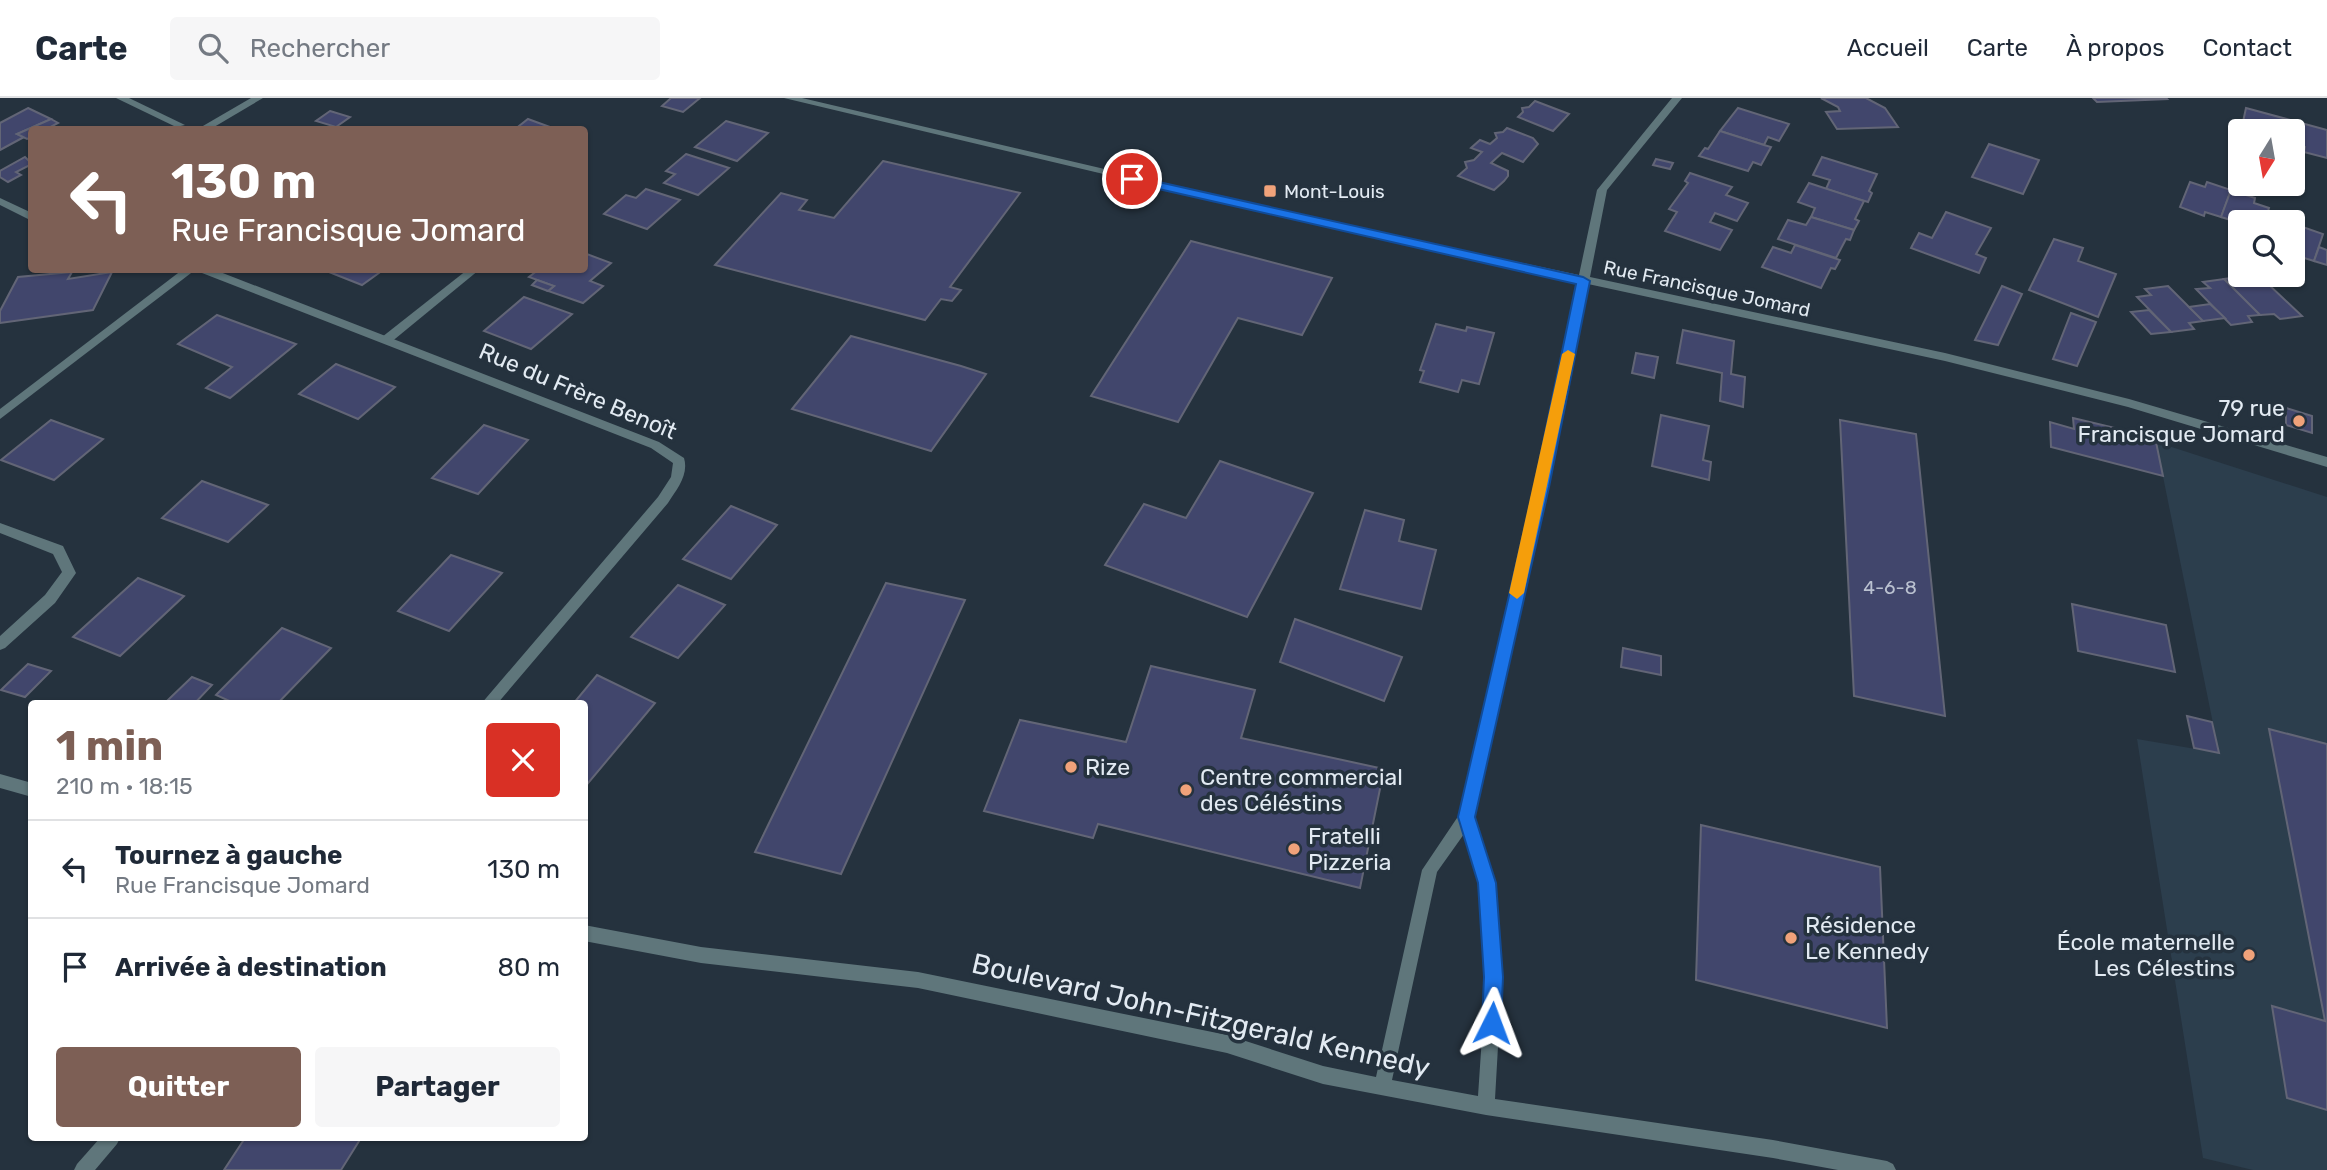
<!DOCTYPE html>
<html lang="fr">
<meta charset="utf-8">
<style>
:root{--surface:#fff;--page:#f6f6f7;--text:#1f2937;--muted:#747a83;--line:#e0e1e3;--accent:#7d5f55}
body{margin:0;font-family:Rubik,sans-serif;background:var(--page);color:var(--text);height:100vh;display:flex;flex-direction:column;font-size:26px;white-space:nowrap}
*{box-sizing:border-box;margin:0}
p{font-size:23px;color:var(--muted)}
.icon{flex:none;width:38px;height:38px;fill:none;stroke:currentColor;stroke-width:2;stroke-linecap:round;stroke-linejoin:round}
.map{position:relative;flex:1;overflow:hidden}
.sheet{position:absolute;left:28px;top:602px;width:560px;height:441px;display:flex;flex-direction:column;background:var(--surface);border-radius:7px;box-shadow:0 2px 5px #0004}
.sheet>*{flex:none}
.top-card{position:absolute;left:28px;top:28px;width:560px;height:147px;border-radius:7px;box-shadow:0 2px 5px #0004;background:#7d5f55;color:#fff;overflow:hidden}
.needle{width:46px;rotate:191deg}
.buttons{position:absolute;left:2228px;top:21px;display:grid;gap:14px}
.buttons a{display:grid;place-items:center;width:77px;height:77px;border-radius:7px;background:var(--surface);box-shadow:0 2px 5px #0004;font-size:35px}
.pin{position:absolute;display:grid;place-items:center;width:60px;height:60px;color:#fff;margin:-30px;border:4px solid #fff;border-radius:50%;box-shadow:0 2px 7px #0007}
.me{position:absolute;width:77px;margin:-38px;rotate:3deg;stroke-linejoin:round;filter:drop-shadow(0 0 5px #0008)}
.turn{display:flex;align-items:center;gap:24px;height:147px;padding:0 28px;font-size:32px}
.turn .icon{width:91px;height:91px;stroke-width:2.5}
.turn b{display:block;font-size:49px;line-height:60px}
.round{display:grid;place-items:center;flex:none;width:74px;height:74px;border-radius:7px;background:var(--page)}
.head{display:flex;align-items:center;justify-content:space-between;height:119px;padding:0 28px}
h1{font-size:42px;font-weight:700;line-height:52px;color:var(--accent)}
.action{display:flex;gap:14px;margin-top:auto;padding:14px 28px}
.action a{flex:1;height:80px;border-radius:7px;background:var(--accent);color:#fff;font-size:28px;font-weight:700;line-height:80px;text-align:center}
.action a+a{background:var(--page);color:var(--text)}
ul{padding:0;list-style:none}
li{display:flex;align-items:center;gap:21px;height:98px;padding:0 28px;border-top:2px solid var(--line)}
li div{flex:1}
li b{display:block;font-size:26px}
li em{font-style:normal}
header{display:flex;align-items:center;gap:42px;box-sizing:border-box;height:98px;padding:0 35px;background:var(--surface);border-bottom:2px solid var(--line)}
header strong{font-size:33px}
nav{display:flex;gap:38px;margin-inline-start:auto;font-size:24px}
.search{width:490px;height:63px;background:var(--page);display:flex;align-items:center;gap:18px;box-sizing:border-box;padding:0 24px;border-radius:7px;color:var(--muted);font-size:26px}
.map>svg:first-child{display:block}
</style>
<header>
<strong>Carte</strong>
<div class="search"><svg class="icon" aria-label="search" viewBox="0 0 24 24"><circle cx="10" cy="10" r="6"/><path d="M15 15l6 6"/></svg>Rechercher</div>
<nav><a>Accueil</a><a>Carte</a><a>À propos</a><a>Contact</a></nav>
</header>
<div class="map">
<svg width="2327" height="1072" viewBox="0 0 2327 1072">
<rect width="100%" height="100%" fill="#25323e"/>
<polygon fill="#2c3e4d" points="2156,344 2327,399 2327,1072 2253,1072 2203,1060 2137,641 2219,655"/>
<g fill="#41466c" stroke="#626576" stroke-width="2">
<polygon points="671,0 700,0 683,14 662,8"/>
<polygon points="1821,0 1866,0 1885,10 1898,29 1837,31 1826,14 1840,13 1838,9"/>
<polygon points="2093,0 2166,0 2167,1 2097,4"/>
<polygon points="1535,3 1569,16 1553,33 1518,19 1523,14 1522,10 1529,9"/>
<polygon points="28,10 51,21 17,36 24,39 0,52 0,25"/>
<polygon points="1738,10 1789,26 1779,43 1768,39 1764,47 1720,33"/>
<polygon points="2246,10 2327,32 2327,60 2304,54 2305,49 2292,46 2292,33 2241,33"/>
<polygon points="330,13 350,19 336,29 316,23"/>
<polygon points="51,21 58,25 45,32 32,32 32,39 27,41 17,36"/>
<polygon points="528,21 558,32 514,32"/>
<polygon points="726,23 768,35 737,63 695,49"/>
<polygon points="1507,30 1533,40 1538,46 1523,64 1502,55 1491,65 1508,73 1508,78 1504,83 1494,92 1458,78 1467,70 1465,64 1474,62 1482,54 1471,50 1480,42 1490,46 1497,40 1495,35 1503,34"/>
<polygon points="1720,33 1764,47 1771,49 1761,67 1753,64 1748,73 1699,58 1705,50 1708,51"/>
<polygon points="1989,46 2039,62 2023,96 1972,79"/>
<polygon points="686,56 729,70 698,97 664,85 675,76 666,73"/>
<polygon points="25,59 32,66 16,74 21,77 8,84 0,79 0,73"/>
<polygon points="1822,59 1877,76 1869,93 1872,95 1868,104 1826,91 1830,82 1813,77"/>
<polygon points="1656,61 1673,65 1670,71 1653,67"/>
<polygon points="883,63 1020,95 950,189 961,192 952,203 941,201 925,222 715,167 781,95 807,102 799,112 834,120"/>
<polygon points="1690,75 1732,89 1726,97 1748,105 1737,123 1715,115 1710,124 1732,132 1720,152 1665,133 1677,114 1669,111 1688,85 1685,83"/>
<polygon points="2190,84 2205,89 2207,84 2231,92 2221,119 2205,114 2204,118 2180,109"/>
<polygon points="1809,85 1864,103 1855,121 1859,123 1854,132 1811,119 1815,110 1798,104"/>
<polygon points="646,91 680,102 647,131 604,116 626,97 636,100"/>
<polygon points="2231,92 2255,100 2254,105 2269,110 2265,124 2240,124 2240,129 2233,127 2234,123 2221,119"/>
<polygon points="1946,114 1991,130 1976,156 1986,160 1979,175 1911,150 1919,135 1932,140"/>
<polygon points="1811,119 1854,132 1850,142 1846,141 1836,160 1778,141 1788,122 1806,127"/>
<polygon points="2297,127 2323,136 2314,163 2301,159 2299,163 2292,160 2292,131 2295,131"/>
<polygon points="2054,141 2083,150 2078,163 2116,176 2098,219 2029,192"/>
<polygon points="1191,143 1332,180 1302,237 1238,220 1178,324 1091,298"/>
<polygon points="1795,147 1840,162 1835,171 1831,170 1821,190 1762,169 1773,149 1791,155"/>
<polygon points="2319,149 2327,152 2327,167 2314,163"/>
<polygon points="584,155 611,165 590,183 603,188 583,205 548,193 554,188 529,179 538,172 584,172"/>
<polygon points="324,172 383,172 362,187"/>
<polygon points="72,174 68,181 112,174 93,212 0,225 0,213 18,179"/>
<polygon points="2245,178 2251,185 2265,183 2302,218 2280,221 2274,216 2260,217 2224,181"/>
<polygon points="2224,181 2260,217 2248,218 2252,224 2231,227 2196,191 2210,190 2203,184"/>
<polygon points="537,182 554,188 548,193 532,187"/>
<polygon points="2002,188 2022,196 1998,247 1975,242"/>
<polygon points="2168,188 2203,223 2189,225 2194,231 2171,234 2137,199 2151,197 2145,191"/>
<polygon points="524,199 572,216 531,251 484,233"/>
<polygon points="2210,206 2225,220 2203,223 2189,209"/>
<polygon points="2149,212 2171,234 2151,236 2131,214"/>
<polygon points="2071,215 2096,224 2077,268 2053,261"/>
<polygon points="217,217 296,246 230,300 206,290 232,269 178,246"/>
<polygon points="1436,226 1466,233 1467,229 1494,235 1479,286 1462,282 1458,294 1420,284 1424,273 1420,272"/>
<polygon points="1683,232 1734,243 1731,276 1745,279 1743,309 1720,303 1722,275 1677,265"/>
<polygon points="851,238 961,268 986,276 931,353 792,311"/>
<polygon points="1636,255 1658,259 1654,280 1632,275"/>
<polygon points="336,266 395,289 358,321 299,296"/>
<polygon points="2286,310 2312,318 2312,335 2286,327"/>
<polygon points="1661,317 1709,328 1703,362 1711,364 1709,382 1652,368"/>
<polygon points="2073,320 2132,334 2133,338 2156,344 2163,378 2051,349 2050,324 2074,331"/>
<polygon points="51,322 103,341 54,382 1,362"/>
<polygon points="1840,322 1916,336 1945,618 1854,598"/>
<polygon points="484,327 528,342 478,396 432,380"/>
<polygon points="1220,363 1313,395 1247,519 1105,467 1144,406 1186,420"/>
<polygon points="202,383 268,407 228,444 162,420"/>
<polygon points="731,408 777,427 731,481 683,461"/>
<polygon points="1365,412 1404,422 1399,443 1436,452 1421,511 1340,491"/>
<polygon points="451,457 502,475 449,533 398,513"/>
<polygon points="138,480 184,498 120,558 73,539"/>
<polygon points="886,485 965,502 841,776 755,754"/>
<polygon points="678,487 725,507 678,560 631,539"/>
<polygon points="2072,506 2166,527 2175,574 2078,553"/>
<polygon points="1295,521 1402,559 1384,603 1280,564"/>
<polygon points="282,530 331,550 277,606 236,606 216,597"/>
<polygon points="1623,550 1661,558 1661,577 1621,569"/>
<polygon points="28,566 51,573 25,599 1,592"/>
<polygon points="1151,568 1255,592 1241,640 1384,671 1360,790 1098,726 1093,740 984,713 1020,622 1126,644"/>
<polygon points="597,577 655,605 584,690 584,606 573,606"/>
<polygon points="192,579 212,587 194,606 176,606 168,602"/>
<polygon points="2187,618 2212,624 2219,655 2194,650"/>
<polygon points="2269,631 2327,646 2327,1012 2287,1000 2272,908 2325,923"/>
<polygon points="1701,727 1880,769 1887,930 1696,882"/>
<polygon points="245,1040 361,1040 341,1072 224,1072"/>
</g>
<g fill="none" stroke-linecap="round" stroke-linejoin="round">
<g fill="#5f767b" fill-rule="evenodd">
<polygon points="116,0 129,0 185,27 176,29"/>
<polygon points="0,100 32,115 32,123 0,107"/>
<polygon points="467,172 479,172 390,245 382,245 382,239"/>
</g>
<g fill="#5f767b" fill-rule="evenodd">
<polygon points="251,0 263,0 209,32 196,32"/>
<path d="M784,0H802L1343,127L1579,177L1597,92L1672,0H1682L1607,92L1590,179L1945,255L2129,301L2327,359V369L2128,309L1945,263L1588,186L1547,389L1474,719L1495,785L1502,879L1495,1001L1773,1042L1887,1063L1893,1066L1896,1072H1838L1773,1060L1486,1017L1323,986L1227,955L918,890L701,865L584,843V827L701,849L918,874L1227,937L1323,968L1376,979L1422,772L1459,717L1535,389L1578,184L1343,133ZM1464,736L1479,785L1486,879L1478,998L1392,982L1437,774Z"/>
<polygon points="182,172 195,172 0,321 0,311"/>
<path d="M200,172H215L659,344L684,360C689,377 677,391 668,405L497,606H481L658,399L671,379L673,365L651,350L202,175Z"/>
<polygon points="0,425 63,448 76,475 55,505 5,550 0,552 0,538 45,497 62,474 53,456 0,435"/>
<polygon points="0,676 32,685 32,699 0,690"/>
<polygon points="100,1040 120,1040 117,1046 95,1072 74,1072 77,1066"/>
</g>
</g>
<polygon fill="#1a73e8" stroke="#114b97" stroke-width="2" points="1132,78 1583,179 1590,183 1549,389 1475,719 1496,785 1503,879 1501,925 1499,932 1492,935 1485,932 1482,925 1484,879 1478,785 1458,719 1534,389 1576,186 1128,84 1126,81"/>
<polygon fill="#f59e0b" points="1568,252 1575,256 1524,495 1517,501 1509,495 1562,256"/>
<g fill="#f0a27a" stroke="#25323e" stroke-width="2.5">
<rect x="1263" y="86" width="14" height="14" rx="3.5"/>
<circle cx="2299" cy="323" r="7"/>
<circle cx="1071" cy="669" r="7"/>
<circle cx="1186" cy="692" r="7"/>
<circle cx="1294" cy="751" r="7"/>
<circle cx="1791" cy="840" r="7"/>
<circle cx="2249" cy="857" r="7"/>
</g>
<g text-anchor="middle" stroke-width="7" stroke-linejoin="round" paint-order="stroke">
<g font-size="19" fill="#e2eaf2" stroke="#25323e" text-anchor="start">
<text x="1284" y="100">Mont-Louis</text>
</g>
<g font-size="19" fill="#e2eaf2" stroke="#25323e">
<text transform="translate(1707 190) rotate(12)" y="7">Rue Francisque Jomard</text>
</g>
<g font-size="19" fill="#bac1d0">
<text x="1890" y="496">4-6-8</text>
</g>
<g font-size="23" fill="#e2eaf2" stroke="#25323e">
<text transform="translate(578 293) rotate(23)" y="8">Rue du Frère Benoît</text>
</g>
<g font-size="23" fill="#e2eaf2" stroke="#25323e" text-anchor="start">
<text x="2285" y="318" text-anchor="end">79 rue<tspan x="2285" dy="26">Francisque Jomard</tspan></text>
<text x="1085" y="677">Rize</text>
<text x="1200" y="687">Centre commercial<tspan x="1200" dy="26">des Céléstins</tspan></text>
<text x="1308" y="746">Fratelli<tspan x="1308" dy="26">Pizzeria</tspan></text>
<text x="1805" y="835">Résidence<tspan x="1805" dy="26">Le Kennedy</tspan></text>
<text x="2235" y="852" text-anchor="end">École maternelle<tspan x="2235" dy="26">Les Célestins</tspan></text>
</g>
<g font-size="28" fill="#e2eaf2" stroke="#25323e">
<text transform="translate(1201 917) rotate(13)" y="10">Boulevard John-Fitzgerald Kennedy</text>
</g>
</g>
</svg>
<div class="buttons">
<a><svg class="needle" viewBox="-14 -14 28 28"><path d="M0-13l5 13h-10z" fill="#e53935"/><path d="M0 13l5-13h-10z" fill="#747a83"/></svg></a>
<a><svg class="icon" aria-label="search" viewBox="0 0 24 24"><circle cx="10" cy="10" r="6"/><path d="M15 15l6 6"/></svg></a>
</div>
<div class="pin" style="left:1132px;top:81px;background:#d93025"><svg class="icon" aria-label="arrive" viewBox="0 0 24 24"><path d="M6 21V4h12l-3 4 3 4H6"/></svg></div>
<svg class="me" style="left:1492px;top:925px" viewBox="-20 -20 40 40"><path d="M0-17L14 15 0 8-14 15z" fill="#1a73e8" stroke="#fff" stroke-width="4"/></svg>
<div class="top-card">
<div class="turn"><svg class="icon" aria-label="left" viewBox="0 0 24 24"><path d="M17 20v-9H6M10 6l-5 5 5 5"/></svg><div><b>130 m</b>Rue Francisque Jomard</div></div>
</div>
<section class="sheet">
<div class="head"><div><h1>1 min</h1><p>210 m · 18:15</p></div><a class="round" style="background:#d93025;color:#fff"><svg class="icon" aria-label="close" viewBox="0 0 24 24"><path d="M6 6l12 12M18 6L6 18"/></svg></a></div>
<ul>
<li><svg class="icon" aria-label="left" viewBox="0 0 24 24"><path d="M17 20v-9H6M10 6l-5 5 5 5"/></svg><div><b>Tournez à gauche</b><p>Rue Francisque Jomard</p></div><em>130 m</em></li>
<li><svg class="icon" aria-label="arrive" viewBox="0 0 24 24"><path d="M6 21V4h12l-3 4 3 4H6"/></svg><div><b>Arrivée à destination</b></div><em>80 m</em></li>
</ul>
<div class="action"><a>Quitter</a><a>Partager</a></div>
</section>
</div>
